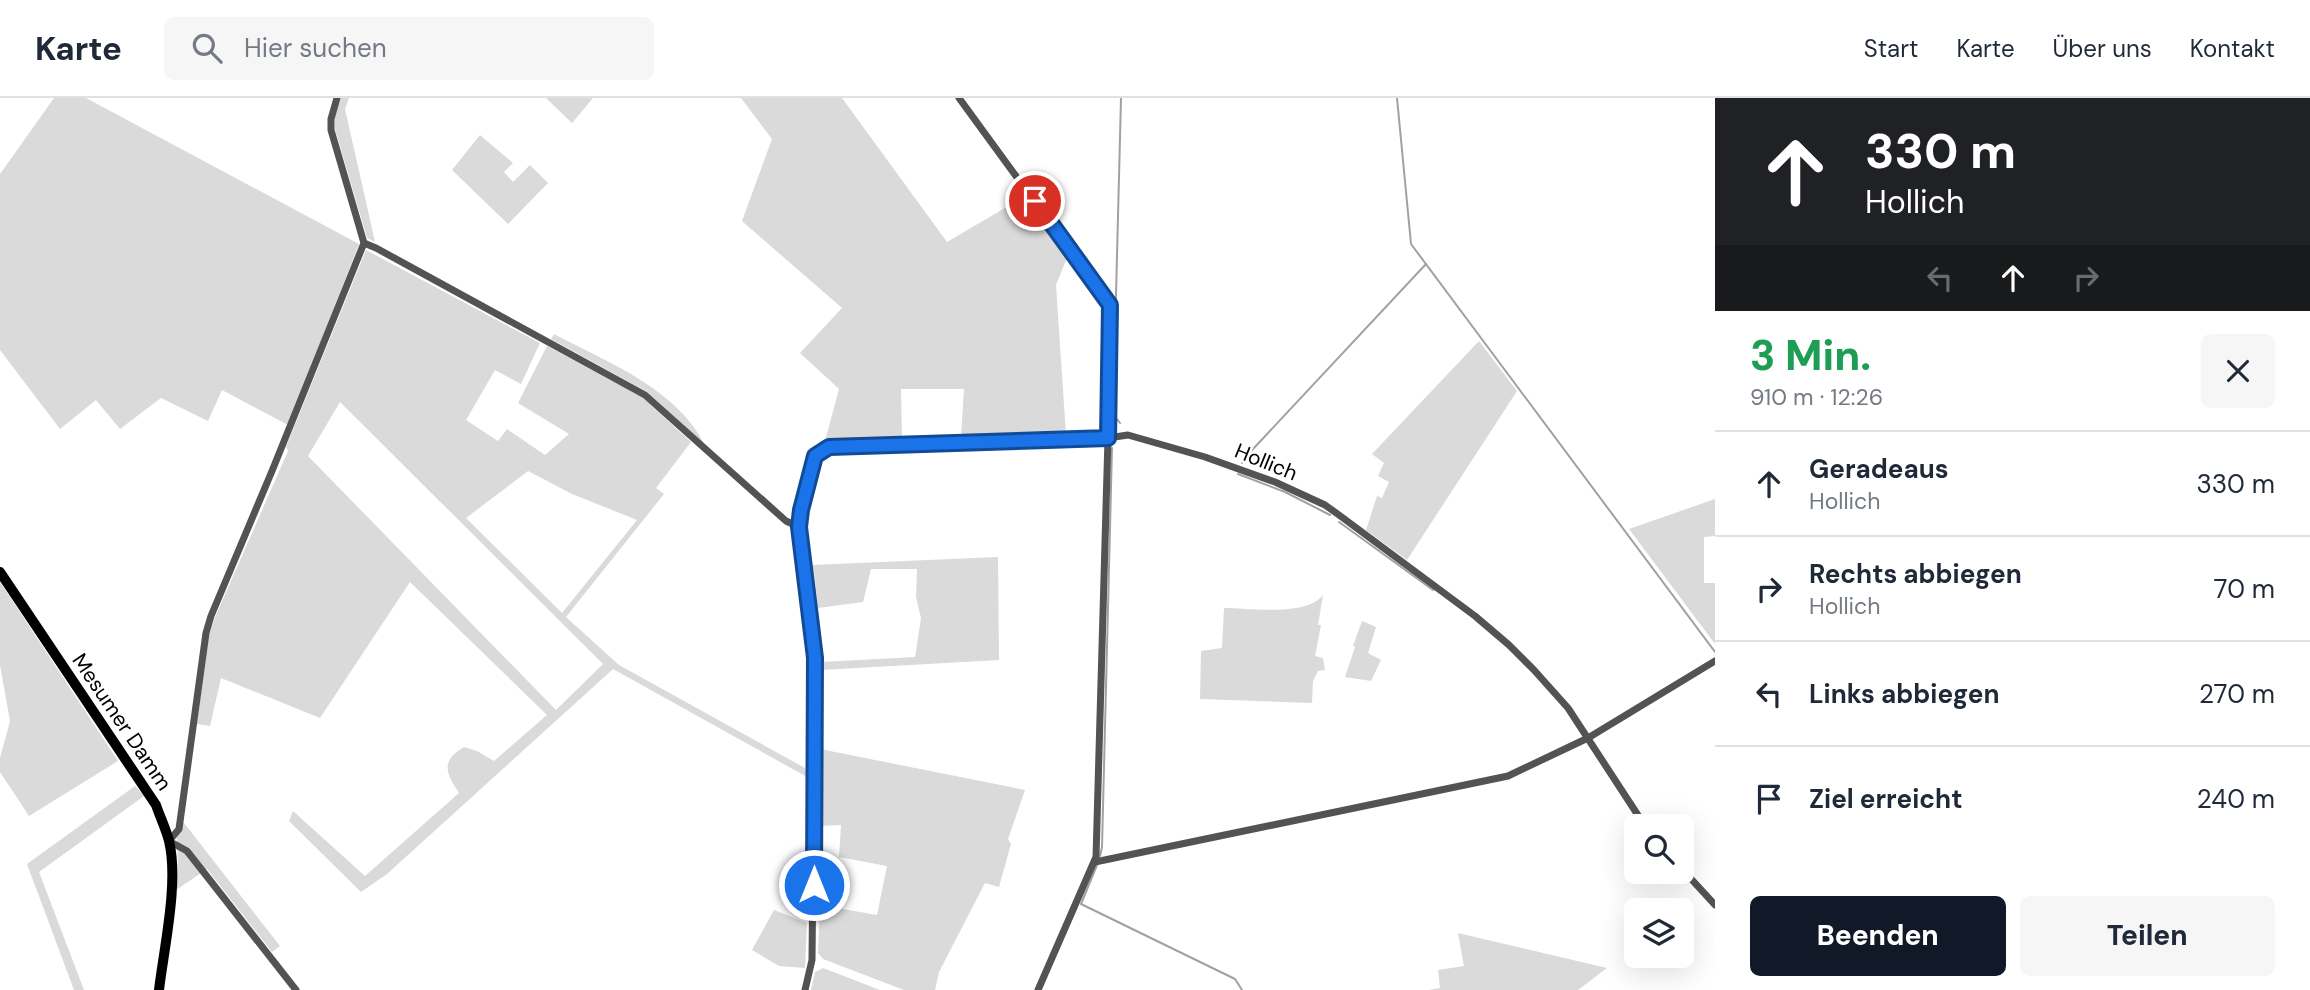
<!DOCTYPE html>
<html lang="de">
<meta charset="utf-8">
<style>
:root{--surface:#fff;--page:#f6f6f7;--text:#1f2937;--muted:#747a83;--line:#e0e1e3;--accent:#111827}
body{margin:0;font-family:"DM Sans",sans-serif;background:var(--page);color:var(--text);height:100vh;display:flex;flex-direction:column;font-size:26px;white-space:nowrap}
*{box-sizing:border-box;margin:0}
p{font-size:23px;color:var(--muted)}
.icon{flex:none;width:38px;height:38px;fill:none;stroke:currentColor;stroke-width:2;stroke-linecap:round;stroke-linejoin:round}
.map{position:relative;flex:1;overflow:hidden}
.drawer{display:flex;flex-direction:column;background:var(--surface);width:595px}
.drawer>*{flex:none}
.top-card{background:#202124;color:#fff;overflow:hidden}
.buttons{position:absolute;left:1624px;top:716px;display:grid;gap:14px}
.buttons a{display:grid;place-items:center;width:70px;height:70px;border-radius:10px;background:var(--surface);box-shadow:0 7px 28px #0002;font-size:35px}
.pin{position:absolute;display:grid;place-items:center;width:60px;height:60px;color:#fff;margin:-30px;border:4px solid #fff;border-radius:50%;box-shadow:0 2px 7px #0007}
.me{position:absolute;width:77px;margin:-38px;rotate:0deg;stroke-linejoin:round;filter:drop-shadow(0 0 5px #0008)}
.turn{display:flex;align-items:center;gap:24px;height:147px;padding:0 35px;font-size:32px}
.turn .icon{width:91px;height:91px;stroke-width:2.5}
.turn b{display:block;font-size:49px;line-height:60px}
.lanes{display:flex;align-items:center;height:66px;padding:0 35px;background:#0003;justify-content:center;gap:35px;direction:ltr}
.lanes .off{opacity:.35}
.round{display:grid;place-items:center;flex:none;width:74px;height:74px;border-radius:10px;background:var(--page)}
.head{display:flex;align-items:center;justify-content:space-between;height:119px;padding:0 35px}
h1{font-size:42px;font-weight:800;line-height:52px;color:#1e9e55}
.primary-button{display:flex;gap:14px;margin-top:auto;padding:14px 35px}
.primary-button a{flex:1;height:80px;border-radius:10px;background:var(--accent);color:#fff;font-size:28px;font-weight:800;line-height:80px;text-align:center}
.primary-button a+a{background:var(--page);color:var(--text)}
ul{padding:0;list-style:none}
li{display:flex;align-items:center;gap:21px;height:105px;padding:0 35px;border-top:2px solid var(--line)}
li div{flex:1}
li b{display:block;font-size:26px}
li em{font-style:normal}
header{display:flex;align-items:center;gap:42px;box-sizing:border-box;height:98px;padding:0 35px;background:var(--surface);border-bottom:2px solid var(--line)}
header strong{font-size:33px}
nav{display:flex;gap:38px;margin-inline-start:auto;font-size:24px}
.search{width:490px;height:63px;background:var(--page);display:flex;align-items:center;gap:18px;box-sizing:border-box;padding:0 24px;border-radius:10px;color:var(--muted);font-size:26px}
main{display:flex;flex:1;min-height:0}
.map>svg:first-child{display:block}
</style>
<header>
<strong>Karte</strong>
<div class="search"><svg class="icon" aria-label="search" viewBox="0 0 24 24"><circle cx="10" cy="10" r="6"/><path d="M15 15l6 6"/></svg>Hier suchen</div>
<nav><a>Start</a><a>Karte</a><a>Über uns</a><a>Kontakt</a></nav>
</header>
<main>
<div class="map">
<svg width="1715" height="892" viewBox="0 0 1715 892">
<rect width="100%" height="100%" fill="#fff"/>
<g fill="#dadada" fill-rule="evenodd">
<polygon points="54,0 86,0 359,146 288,327 222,292 208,323 161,300 120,331 96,302 60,331 0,252 0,76"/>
<polygon points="341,0 349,0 345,11 375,144 367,140 335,31 335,19"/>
<polygon points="546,0 593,0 572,25"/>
<polygon points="741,0 842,0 947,144 1025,98 1069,155 1056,187 1066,337 961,339 964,291 901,291 902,343 825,343 839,291 800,255 842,210 742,123 772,41"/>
<polygon points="480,37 513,65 504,74 513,84 530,67 548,85 508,126 452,72"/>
<path d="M366,152L540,245L521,286L495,272L466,322L498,343L507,331L545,357L569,336L518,305L547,248L642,299L691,344L656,390L664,396L566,519L619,567L805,670L807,679L613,571L387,776L361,794L289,723L293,713L365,778L459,695C446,675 440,663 464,649L477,653L494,663L547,617L410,484L320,620L221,580L210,628L197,626L208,540L216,517L288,353L286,349ZM340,304L603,566L556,612L308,358ZM528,373L572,396L637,422L562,515L466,420Z"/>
<path d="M554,236C607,264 676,290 705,347L646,293L551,241Z"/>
<polygon points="1479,243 1517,293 1407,462 1366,432 1377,398 1382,400 1389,384 1378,378 1384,365 1372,356"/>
<polygon points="1715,401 1715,438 1704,439 1704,485 1715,485 1715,546 1629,431"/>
<polygon points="998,459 999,562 821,572 821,564 915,559 921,520 916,499 917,471 871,471 863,504 818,510 814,474 812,467"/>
<polygon points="0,484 118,663 29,718 0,674 0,660 10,623 0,567"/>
<path d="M1323,497L1318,527H1321L1315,558L1323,560L1325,572L1318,573L1313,583L1312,605L1200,601L1201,553L1222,550L1224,510C1250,510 1306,519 1323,497Z"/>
<polygon points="1362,523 1376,529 1368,555 1381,562 1371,583 1345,579 1355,549 1353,548"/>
<polygon points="820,651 1025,692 1008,741 1011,746 999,789 985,785 939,874 935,892 904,892 823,861 818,855 820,807 877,817 887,768 839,759 841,727 819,728"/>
<polygon points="135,688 144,698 39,774 84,892 74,892 27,766"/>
<polygon points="176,724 183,724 188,730 280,848 272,854 207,771 176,792 178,765"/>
<polygon points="774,812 807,825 805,870 779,868 752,852"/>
<polygon points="1458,835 1607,870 1578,892 1428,892 1440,890 1438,872 1464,868"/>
<polygon points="823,870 880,892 811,892 815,874"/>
</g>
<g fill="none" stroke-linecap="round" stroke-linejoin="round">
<g stroke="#a1a1a1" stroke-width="2">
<polyline points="1397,0 1411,146 1715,554"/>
<polyline points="1120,325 1113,316 1121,0"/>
<polyline points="1242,365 1254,350 1426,166"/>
<polyline points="1238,376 1285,394 1330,417"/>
<polyline points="1339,424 1433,492"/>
<polyline points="1100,758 1102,749 1112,350"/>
<polyline points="1097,767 1081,806 1235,881 1242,892"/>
</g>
<g stroke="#535353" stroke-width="7">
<polyline points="337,0 331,21 331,32 364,145 376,150 645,297 786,423 799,429 815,560 812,862 805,892"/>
<polyline points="959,0 1110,207 1108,340 1096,759 1038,892"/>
<path d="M799,429C801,413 807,371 815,358C819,353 823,351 829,349L1108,340L1128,337L1205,359L1275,384L1325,407L1339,417L1475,518L1509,547L1534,572L1568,610L1645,728"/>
<polyline points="1095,764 1508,678 1588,640 1715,563"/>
<polyline points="1682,771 1715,807"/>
<polyline points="296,892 187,753 169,743 179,731 206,535 211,518 272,373 364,145"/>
</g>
<path stroke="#000" stroke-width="10" d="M0,474L156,707C160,719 166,731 169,743C179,784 164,850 159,892"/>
</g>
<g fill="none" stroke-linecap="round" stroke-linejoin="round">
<defs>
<polyline id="route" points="814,787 815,560 799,429 801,412 815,358 829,349 1108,340 1110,207 1035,103"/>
</defs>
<use href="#route" stroke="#114b97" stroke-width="18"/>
<use href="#route" stroke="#1a73e8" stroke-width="12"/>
</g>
<g text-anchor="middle" stroke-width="5" stroke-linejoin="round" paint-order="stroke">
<g font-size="21" fill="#000" stroke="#fff">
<text transform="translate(1266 364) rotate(22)" y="7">Hollich</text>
<text transform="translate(122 624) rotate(56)" y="7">Mesumer Damm</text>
</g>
</g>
</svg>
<div class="buttons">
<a><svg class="icon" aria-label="search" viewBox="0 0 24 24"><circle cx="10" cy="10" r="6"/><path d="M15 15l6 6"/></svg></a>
<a><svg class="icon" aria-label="layers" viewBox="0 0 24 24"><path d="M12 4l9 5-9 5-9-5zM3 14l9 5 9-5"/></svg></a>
</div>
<div class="pin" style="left:1035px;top:103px;background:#d93025"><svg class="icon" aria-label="arrive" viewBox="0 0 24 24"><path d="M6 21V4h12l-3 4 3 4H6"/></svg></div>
<svg class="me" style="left:814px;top:787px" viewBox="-20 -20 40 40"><circle r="17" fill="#1a73e8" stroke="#fff" stroke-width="3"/><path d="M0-11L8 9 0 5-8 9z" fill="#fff"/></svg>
</div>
<section class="drawer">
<div class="top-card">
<div class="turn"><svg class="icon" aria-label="ahead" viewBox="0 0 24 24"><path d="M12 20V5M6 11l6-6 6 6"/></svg><div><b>330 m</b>Hollich</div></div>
<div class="lanes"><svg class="icon off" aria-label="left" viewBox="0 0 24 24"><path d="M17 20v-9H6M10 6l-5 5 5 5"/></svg><svg class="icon" aria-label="ahead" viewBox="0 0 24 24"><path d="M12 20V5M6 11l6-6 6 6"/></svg><svg class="icon off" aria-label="right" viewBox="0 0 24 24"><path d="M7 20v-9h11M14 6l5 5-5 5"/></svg></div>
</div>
<div class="head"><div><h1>3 Min.</h1><p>910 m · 12:26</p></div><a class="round"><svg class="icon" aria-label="close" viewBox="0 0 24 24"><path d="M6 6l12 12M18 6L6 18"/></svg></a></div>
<ul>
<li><svg class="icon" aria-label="ahead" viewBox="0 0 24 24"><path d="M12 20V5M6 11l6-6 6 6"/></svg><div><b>Geradeaus</b><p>Hollich</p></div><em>330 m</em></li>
<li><svg class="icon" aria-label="right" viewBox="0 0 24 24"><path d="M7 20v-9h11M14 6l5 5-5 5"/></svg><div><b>Rechts abbiegen</b><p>Hollich</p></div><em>70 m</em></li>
<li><svg class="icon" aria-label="left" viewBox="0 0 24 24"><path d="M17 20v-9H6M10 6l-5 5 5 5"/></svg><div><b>Links abbiegen</b></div><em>270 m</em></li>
<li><svg class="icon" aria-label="arrive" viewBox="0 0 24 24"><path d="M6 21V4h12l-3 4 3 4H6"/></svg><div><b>Ziel erreicht</b></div><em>240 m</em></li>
</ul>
<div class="primary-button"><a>Beenden</a><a>Teilen</a></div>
</section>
</main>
